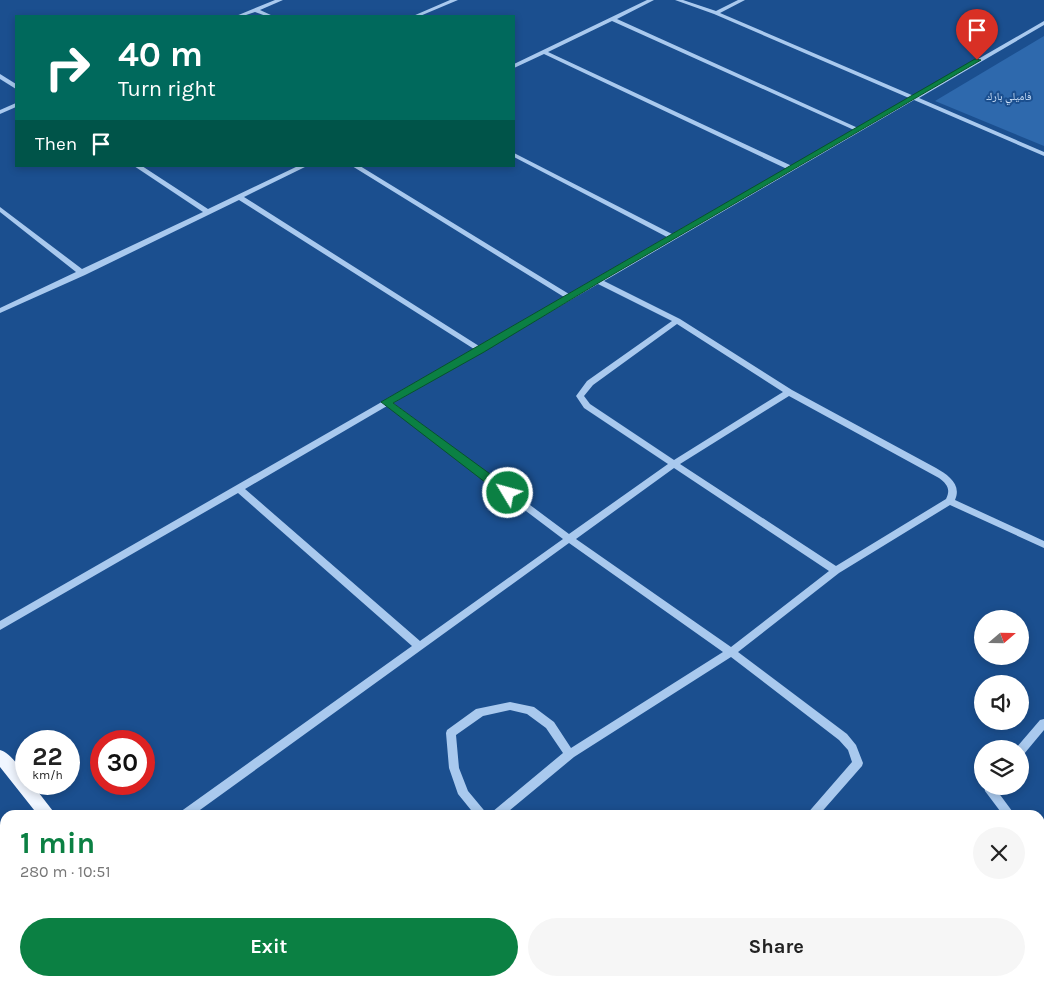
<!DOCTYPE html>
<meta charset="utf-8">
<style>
:root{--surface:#fff;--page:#f6f6f6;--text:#222;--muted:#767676;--accent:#0b8043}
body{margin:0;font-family:Karla,"Noto Naskh Arabic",sans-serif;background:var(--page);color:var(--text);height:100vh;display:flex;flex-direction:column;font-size:19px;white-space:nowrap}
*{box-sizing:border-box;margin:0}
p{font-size:16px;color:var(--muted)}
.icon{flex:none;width:28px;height:28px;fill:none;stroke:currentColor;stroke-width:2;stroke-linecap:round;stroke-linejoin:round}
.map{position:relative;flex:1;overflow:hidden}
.details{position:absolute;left:0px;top:810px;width:1045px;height:176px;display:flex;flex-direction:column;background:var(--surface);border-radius:15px 15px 0 0;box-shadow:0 2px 8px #0003}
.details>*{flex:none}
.hud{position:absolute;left:15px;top:15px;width:500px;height:152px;border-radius:0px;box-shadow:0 2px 8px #0003;background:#00695c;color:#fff;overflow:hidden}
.needle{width:32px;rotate:70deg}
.controls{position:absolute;left:974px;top:610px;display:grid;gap:10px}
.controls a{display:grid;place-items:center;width:55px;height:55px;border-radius:50%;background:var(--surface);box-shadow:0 2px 8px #0003;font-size:25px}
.speed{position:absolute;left:15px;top:730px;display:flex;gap:10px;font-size:25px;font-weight:700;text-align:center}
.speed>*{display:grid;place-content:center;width:65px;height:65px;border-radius:50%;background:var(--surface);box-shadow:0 2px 8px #0003;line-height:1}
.speed small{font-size:12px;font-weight:400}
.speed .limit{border:8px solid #d22;background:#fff;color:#111}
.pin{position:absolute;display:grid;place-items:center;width:42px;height:42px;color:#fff;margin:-51px -21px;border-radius:50% 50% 50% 0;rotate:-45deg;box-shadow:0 0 5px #0007}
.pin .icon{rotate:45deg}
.me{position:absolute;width:55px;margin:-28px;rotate:307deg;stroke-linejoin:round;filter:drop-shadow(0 0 4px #0008)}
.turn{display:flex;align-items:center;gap:18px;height:105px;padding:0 20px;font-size:22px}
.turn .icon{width:65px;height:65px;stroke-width:2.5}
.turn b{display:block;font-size:35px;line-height:42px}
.then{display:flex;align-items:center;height:48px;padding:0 20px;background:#0003;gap:10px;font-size:19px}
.round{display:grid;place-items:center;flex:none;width:52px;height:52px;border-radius:26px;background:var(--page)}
.overview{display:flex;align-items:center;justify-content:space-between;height:85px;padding:0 20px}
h1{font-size:30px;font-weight:700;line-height:38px;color:var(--accent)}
.action{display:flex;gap:10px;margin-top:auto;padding:10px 20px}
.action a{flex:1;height:58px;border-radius:30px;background:var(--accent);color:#fff;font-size:20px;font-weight:700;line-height:58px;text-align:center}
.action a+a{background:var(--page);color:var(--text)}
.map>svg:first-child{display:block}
</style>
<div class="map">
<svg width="1044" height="986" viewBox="0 0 1044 986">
<rect width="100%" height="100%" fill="#1b4f8f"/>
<polygon fill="#2e69ad" points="1044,36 1044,146 935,101"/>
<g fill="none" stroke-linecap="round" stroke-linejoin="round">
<g fill="#a9c9ee" fill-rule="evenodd">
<polygon points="275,0 283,0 260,10 273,16 266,16 255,12 243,16 236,16"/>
<polygon points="450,0 458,0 420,16 413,16"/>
<path d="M647,0H654L617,19L858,128L909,98L714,14L675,0H683L716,11L738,0H745L720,13L914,96L1044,21V25L919,98L1044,152V156L914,100L604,281L680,319L792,390L936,468C948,475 962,484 955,500L1044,541V548L950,505L839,573L738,652L847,734L856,745L863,763L862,766L819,815H806L852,762L848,750L839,740L731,657L574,757L504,815H490L492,812L563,753L546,728L527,714L510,710L483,716L456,735L459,768L468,791L488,815H475L458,794L449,768L446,733L447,730L476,709L510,702L534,707L554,722L571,748L723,652L569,543L193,815H178L180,812L412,646L238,493L0,630V621L474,349L239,200L85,275L0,313V308L76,272L0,212V207L82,269L203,212L134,166H142L208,209L298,166H307L244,197L479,346L564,297L352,166H360L569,294L667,237L514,157V153L672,234L787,169L544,54L514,68V64ZM612,21L854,130L792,166L548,52ZM598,284L672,321L587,381L576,396L584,408L668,464L569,534L393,403L480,352H484L485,350ZM677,324L783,392L674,460L590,404L584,396L593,385ZM789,396L939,478C947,484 951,489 946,499L836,566L680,464ZM387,406L563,539L420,641L245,489ZM674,468L829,571L731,647L576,539Z"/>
<polygon points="0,74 16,84 16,89 0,79"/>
<polygon points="16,103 16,107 0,114 0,110"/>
<polygon points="1044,719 1044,730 1024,754 1020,756 1020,749 1016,748 1040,720"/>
<polygon points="984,786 996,786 995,788 1015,815 1003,815 985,791"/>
<polygon points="1040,852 1044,853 1044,867 1040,866"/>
<polygon points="0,905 5,908 5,923 0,920"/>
<polygon points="1044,978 1044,986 1037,986 1040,980"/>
<polygon points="50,981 63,981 65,986 52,986"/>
<polygon points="417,981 433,981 430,986 415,986"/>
</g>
<g fill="#f0f6ff" fill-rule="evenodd">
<path d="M0,750C11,753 26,773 26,784H32L56,815H38L0,767Z"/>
<polygon points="169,981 189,981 191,986 171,986"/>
</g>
</g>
<polygon fill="#0b8043" stroke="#07532c" points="975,59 981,60 600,282 484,352 393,403 512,490 512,496 503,496 381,402"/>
<g text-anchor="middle" stroke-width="4" stroke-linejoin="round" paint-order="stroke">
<g font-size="11" fill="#cfe3fa" stroke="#1b4f8f">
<text x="1009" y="100">فاميلي بارك</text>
</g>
</g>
</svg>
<div class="controls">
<a><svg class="needle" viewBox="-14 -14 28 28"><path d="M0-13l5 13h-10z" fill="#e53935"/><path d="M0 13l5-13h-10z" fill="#767676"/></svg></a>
<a><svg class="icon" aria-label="sound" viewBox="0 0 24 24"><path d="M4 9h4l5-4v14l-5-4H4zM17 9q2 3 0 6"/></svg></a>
<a><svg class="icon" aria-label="layers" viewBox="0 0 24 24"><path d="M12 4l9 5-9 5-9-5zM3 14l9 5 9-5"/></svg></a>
</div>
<div class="speed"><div>22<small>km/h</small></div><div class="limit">30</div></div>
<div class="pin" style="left:977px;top:60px;background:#d93025"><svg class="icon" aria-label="arrive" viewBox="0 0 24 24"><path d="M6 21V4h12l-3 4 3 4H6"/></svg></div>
<svg class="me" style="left:508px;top:493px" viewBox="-20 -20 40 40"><circle r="17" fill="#0b8043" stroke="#fff" stroke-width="3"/><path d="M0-11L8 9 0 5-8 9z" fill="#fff"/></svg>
<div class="hud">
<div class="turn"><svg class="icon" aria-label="right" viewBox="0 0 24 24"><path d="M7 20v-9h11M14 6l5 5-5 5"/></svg><div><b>40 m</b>Turn right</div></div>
<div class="then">Then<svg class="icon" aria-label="arrive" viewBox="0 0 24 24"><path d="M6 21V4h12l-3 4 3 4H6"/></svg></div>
</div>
<section class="details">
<div class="overview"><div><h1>1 min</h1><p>280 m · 10:51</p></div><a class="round"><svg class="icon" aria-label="close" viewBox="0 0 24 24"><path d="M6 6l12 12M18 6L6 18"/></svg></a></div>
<div class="action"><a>Exit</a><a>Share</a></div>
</section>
</div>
